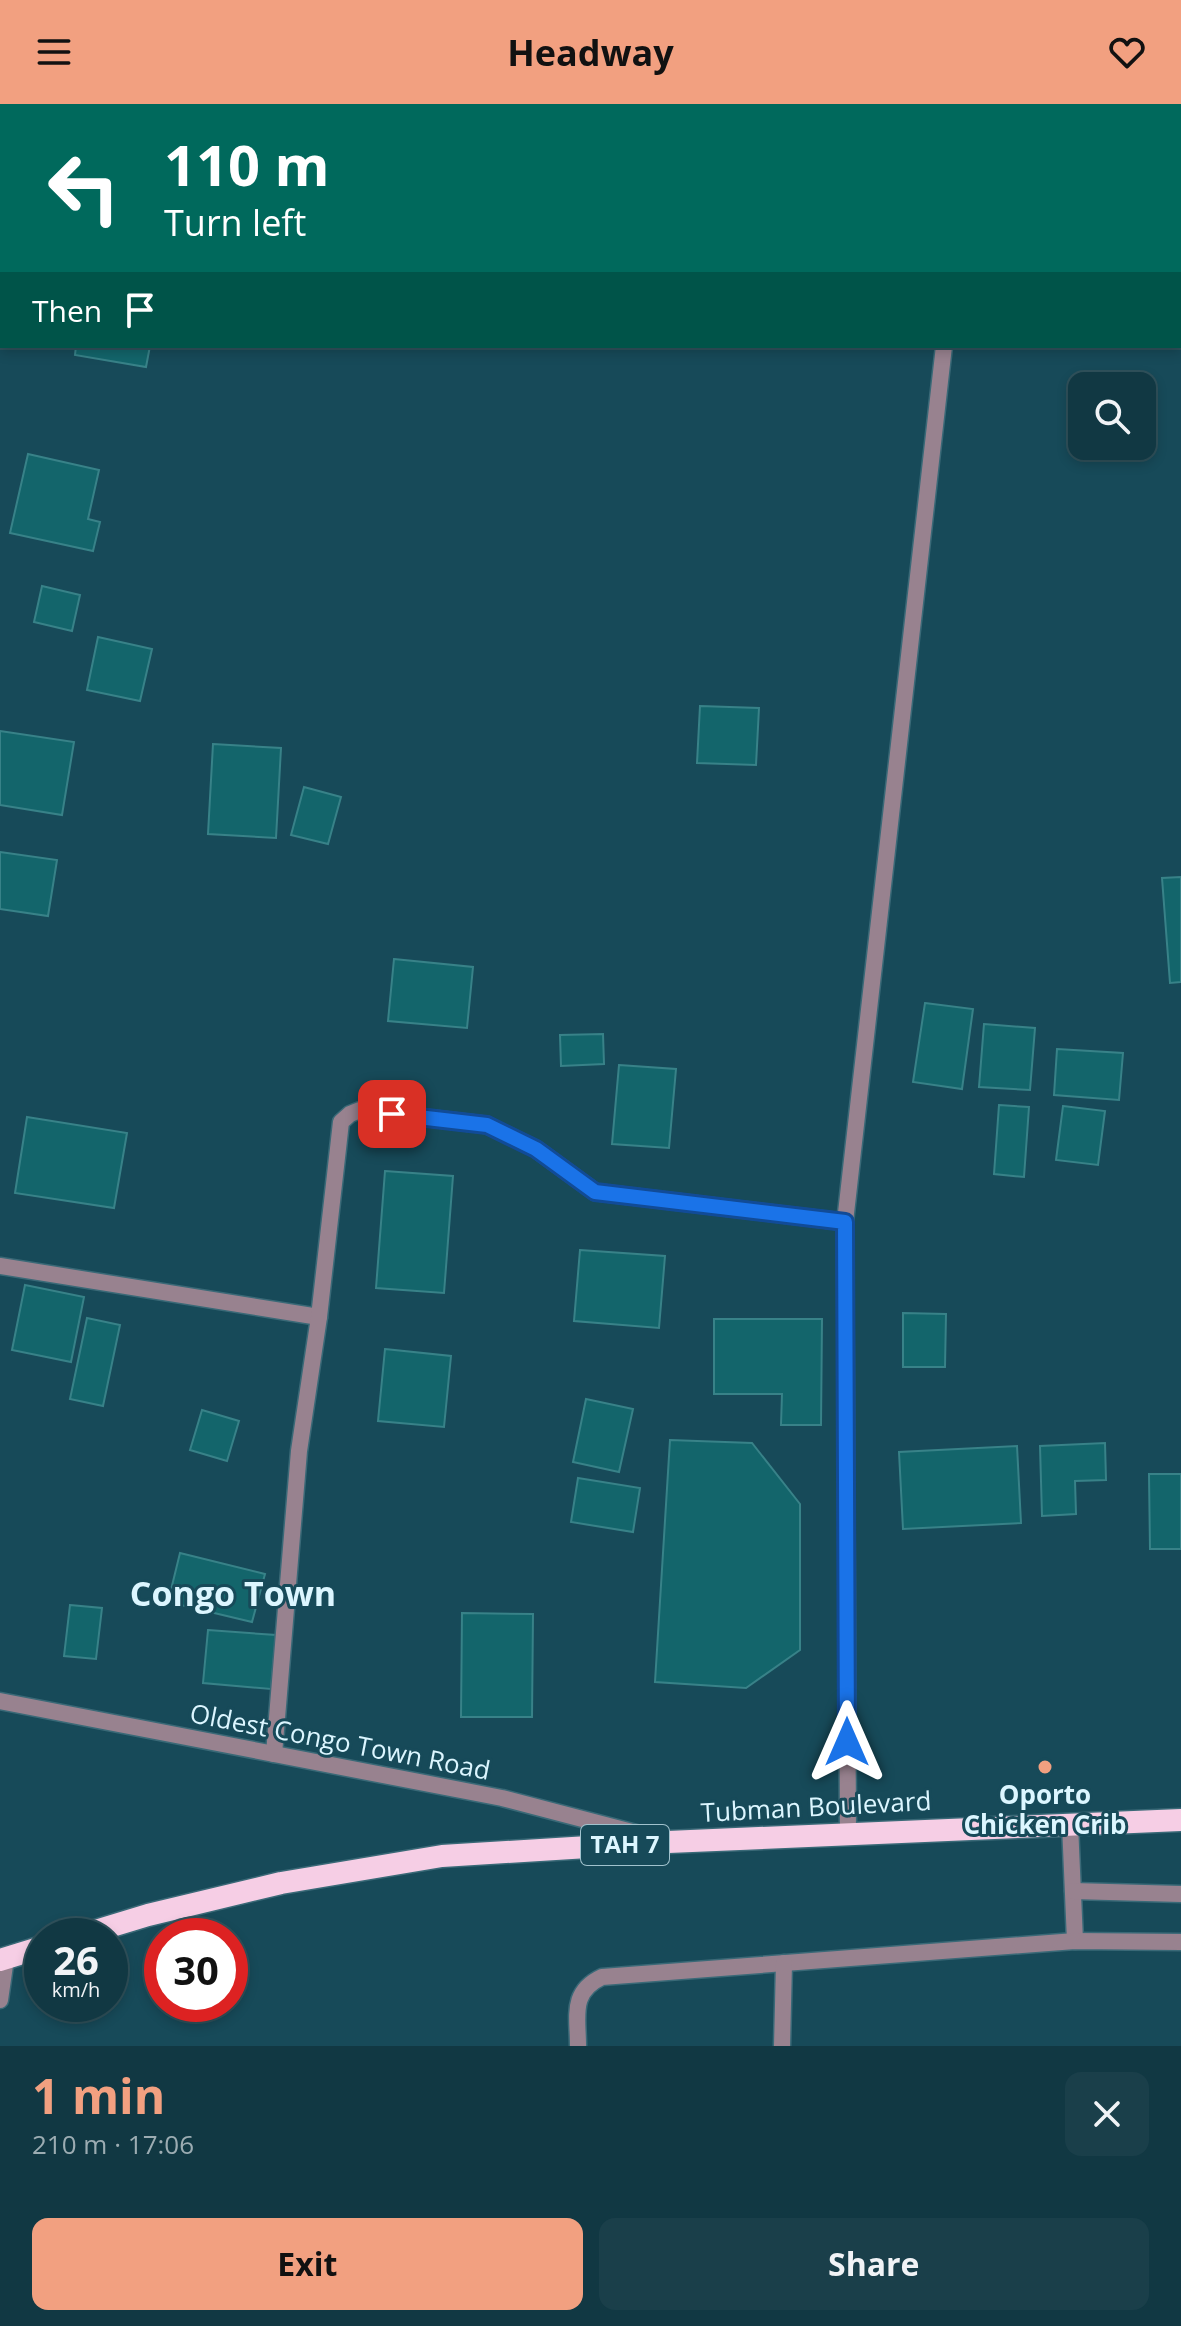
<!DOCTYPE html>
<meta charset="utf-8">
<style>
:root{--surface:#113843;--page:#1a3f4a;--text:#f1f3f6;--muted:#9cacb2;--line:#30525c;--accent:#f2a080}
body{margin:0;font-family:"Open Sans",sans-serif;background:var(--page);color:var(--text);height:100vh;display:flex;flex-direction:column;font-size:30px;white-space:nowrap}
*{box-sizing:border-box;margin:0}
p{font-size:26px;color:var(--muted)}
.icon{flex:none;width:44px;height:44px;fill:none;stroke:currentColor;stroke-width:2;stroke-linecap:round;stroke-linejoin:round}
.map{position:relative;height:1942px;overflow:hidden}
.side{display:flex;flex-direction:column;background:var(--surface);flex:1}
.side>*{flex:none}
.banner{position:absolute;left:0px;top:0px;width:1182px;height:244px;box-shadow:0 4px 12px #0003,0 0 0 2px var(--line);background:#00695c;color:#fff;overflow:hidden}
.fabs{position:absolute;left:1068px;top:268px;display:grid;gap:16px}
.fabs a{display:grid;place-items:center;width:88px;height:88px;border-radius:16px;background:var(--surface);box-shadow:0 4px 12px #0003,0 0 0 2px var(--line);font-size:40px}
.speed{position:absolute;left:24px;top:1814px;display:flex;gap:16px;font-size:40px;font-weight:700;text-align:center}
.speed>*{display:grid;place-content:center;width:104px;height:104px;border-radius:50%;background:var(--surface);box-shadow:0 4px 12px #0003,0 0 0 2px var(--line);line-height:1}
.speed small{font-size:20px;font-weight:400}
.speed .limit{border:12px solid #d22;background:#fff;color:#111}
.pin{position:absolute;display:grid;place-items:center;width:68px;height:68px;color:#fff;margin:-34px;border-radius:16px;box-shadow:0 4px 12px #0006}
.me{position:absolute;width:88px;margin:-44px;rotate:0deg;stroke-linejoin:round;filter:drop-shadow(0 0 6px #0008)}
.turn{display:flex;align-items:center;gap:28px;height:168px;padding:0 32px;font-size:36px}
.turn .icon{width:104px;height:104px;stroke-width:2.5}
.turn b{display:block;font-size:56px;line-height:68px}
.then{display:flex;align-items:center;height:76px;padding:0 32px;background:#0003;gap:16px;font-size:30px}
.round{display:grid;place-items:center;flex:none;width:84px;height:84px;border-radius:16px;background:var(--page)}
.overview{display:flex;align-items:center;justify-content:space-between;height:136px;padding:0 32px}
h1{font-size:48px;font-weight:700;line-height:60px;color:var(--accent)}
.cta{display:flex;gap:16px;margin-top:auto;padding:16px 32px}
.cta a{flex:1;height:92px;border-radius:16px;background:var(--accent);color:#111;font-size:32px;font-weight:700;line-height:92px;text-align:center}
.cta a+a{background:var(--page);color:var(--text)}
header{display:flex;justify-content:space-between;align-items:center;height:104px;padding:0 32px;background:var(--accent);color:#111;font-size:36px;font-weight:700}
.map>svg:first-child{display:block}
</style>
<header><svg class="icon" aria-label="menu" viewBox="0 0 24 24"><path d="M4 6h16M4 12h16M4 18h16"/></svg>Headway<svg class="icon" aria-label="heart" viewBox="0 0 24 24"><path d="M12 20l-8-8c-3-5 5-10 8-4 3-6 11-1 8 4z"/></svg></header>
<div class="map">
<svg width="1181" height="1942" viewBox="0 0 1181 1942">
<rect width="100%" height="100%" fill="#174a59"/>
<g fill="#13656b" stroke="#388288" stroke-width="2">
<polygon points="1021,0 1115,0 1021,2"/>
<polygon points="76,242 150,242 146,263 75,251"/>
<polygon points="28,350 99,366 88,415 100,418 93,447 10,429"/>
<polygon points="42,482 80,491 72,527 34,518"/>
<polygon points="98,533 152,545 140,597 87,586"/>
<polygon points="700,602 759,604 756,661 697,659"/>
<polygon points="0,627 74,638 62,711 0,701"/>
<polygon points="213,640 281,644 276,734 208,730"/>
<polygon points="304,683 341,693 328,740 291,731"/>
<polygon points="0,748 57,756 48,812 0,805"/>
<polygon points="1181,773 1181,878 1170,879 1162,774"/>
<polygon points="394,855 473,863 467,924 388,917"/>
<polygon points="925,899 973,905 962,985 913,978"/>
<polygon points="984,920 1035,924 1030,986 979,983"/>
<polygon points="603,930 604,960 561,962 560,931"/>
<polygon points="1057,945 1123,949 1119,996 1054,991"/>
<polygon points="619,961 676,965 669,1044 612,1040"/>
<polygon points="999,1001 1029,1003 1024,1073 994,1070"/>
<polygon points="1063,1002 1105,1007 1098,1061 1056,1056"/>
<polygon points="27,1013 127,1029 114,1104 15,1089"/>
<polygon points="385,1067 453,1072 444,1189 376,1184"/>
<polygon points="580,1146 665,1152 659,1224 574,1217"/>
<polygon points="25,1181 84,1193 71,1258 12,1246"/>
<polygon points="903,1209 946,1210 945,1263 903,1263"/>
<polygon points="87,1214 120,1221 103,1302 70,1295"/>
<polygon points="714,1215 822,1215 821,1321 781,1321 782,1290 714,1290"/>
<polygon points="385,1245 451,1252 444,1323 378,1317"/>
<polygon points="586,1295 633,1305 619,1368 573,1358"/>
<polygon points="202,1306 239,1317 227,1357 190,1346"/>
<polygon points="670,1336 752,1339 800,1400 800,1546 746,1584 655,1578"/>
<polygon points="1105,1339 1106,1376 1075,1377 1076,1410 1042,1412 1040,1342"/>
<polygon points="1017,1342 1021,1419 903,1425 899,1348"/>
<polygon points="1149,1370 1181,1370 1181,1445 1150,1445"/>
<polygon points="578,1374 640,1384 633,1428 571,1418"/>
<polygon points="180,1449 265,1470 252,1518 168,1498"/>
<polygon points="70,1501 102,1504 96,1555 64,1552"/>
<polygon points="462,1509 533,1510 532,1613 461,1613"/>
<polygon points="208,1526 276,1531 271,1585 203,1579"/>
</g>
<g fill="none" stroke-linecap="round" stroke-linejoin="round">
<defs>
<g id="service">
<polyline points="1070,1720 1075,1837"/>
<polyline points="1073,1787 1181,1790"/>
<path d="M578,1942C578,1912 570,1888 602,1873L1075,1837L1181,1838"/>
<polyline points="782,1942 784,1859"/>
</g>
<g id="minor">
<polyline points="971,2 971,0"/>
<polyline points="0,1162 319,1213"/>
<polyline points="274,1650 299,1347 319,1213 341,1018 350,1010 360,1006 487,1021 536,1045 595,1088 845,1118"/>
<polyline points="848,1729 845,1118 944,242"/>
<polyline points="0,1896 6,1854"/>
</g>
<polyline id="tertiary" points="0,1597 502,1694 655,1734"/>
<g id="trunk">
<polyline points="79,1832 148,1811 281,1779 442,1752 668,1738 1181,1716"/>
<polyline points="0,1856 42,1843"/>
</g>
</defs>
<use href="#service" stroke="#3a6977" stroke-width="19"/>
<use href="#minor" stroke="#3a6977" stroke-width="19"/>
<use href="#tertiary" stroke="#3a6977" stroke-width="19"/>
<use href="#trunk" stroke="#3a6977" stroke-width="25"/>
<use href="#service" stroke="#98828f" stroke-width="16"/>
<use href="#minor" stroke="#98828f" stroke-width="16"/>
<use href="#tertiary" stroke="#98828f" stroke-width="16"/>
<use href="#trunk" stroke="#f6cee5" stroke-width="22"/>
</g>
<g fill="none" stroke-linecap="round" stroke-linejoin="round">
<defs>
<polyline id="route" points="392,1010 487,1021 536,1045 595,1088 845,1118 847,1638"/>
</defs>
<use href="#route" stroke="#114b97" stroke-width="20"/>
<use href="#route" stroke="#1a73e8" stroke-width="14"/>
</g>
<circle fill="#f2a080" stroke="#174a59" stroke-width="3" cx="1045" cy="1663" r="8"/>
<g text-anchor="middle" stroke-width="6" stroke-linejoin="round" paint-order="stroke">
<rect fill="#174a59" stroke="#a1c2cd" stroke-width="2" x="581" y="1721" width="88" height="40" rx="6"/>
<g font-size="24" font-weight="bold" fill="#dcf6ff">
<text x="625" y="1749">TAH 7</text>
</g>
<g font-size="26" fill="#dcf6ff" stroke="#174a59">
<text transform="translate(340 1638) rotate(11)" y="9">Oldest Congo Town Road</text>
<text transform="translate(816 1703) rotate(-3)" y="9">Tubman Boulevard</text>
</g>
<g font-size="26" font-weight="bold" fill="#dcf6ff" stroke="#174a59">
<text x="1045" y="1700">Oporto<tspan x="1045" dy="30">Chicken Crib</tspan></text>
</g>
<g font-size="34" font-weight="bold" fill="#dcf6ff" stroke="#174a59">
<text x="233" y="1502">Congo Town</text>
</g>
</g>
</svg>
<div class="fabs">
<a><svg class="icon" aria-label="search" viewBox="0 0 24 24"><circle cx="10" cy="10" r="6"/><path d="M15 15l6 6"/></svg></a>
</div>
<div class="speed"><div>26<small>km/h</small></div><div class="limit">30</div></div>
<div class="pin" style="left:392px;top:1010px;background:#d93025"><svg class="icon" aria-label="arrive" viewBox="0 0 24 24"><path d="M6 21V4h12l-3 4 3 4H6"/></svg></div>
<svg class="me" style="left:847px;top:1638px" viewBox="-20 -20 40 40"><path d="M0-17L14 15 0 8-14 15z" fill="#1a73e8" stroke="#fff" stroke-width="4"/></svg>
<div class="banner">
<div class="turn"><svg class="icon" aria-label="left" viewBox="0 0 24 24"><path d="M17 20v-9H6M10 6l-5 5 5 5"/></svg><div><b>110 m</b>Turn left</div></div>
<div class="then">Then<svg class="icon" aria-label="arrive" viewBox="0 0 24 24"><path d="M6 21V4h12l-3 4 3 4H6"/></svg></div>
</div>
</div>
<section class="side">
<div class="overview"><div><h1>1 min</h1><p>210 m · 17:06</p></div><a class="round"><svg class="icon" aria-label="close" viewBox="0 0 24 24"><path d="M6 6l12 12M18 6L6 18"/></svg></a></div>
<div class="cta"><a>Exit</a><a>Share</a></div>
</section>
